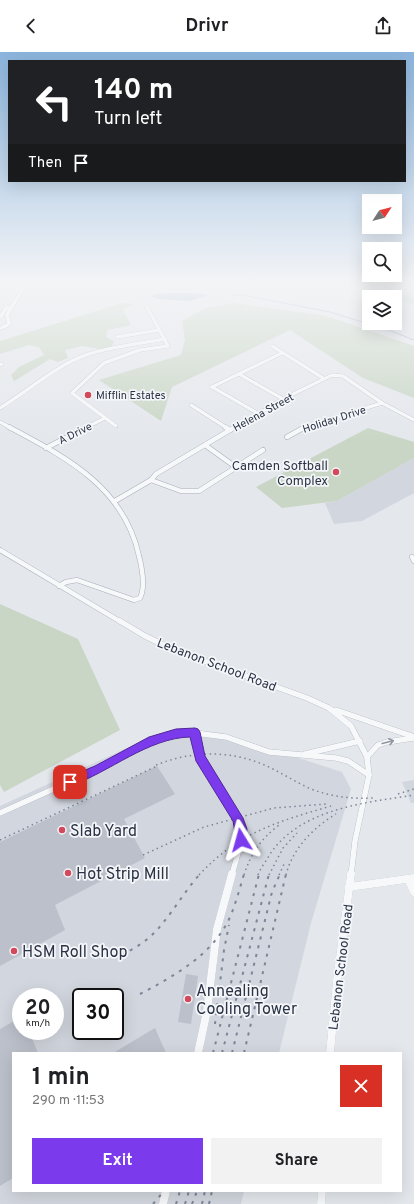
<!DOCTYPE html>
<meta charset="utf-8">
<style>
:root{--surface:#fff;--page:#f2f2f2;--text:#202124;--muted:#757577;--accent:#7c3aed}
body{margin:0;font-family:Overpass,sans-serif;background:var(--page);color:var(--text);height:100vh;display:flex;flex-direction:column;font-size:15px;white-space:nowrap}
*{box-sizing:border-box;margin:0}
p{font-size:13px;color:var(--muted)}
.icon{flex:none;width:22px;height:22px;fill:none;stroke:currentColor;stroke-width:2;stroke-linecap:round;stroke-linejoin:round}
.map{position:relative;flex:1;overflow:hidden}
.drawer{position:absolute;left:12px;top:1000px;width:390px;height:140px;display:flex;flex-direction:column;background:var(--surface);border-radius:0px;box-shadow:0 4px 16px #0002}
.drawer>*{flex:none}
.top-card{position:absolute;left:8px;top:8px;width:398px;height:122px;border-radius:0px;box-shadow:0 4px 16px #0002;background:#202124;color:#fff;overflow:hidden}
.needle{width:26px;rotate:54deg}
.controls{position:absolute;left:362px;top:142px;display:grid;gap:8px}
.controls a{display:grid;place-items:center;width:40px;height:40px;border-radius:0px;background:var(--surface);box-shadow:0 4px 16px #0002;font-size:20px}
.speed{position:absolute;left:12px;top:936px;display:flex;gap:8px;font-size:20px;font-weight:700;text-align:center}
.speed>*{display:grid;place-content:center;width:52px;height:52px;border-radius:50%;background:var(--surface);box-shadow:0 4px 16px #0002;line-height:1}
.speed small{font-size:10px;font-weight:400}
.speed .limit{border:2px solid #111;border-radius:6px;background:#fff;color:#111}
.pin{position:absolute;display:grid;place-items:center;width:34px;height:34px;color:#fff;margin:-17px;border-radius:8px;box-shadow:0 2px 6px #0006}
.me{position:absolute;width:44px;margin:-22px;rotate:352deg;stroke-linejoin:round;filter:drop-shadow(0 0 3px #0008)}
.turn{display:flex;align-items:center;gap:14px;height:84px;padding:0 20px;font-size:18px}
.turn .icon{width:52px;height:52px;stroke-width:2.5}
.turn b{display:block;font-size:28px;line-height:34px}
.then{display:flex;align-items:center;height:38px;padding:0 20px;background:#0003;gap:8px;font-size:15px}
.round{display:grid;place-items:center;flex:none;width:42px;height:42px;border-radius:0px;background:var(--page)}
.summary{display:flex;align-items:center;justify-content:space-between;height:68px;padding:0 20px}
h1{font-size:24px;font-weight:700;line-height:30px}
.primary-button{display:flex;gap:8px;margin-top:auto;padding:8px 20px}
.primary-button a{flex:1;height:46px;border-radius:0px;background:var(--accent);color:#fff;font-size:16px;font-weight:700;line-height:46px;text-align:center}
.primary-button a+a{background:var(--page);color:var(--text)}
header{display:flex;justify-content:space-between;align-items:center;height:52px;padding:0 20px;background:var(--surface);font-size:18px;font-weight:700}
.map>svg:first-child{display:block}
</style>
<header><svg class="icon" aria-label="back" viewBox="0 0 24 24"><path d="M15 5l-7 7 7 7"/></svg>Drivr<svg class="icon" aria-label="share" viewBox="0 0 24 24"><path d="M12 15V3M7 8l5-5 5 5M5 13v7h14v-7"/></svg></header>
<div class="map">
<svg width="414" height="1152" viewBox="0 0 414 1152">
<rect width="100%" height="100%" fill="#e4e7ec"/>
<g fill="#d2d6de" fill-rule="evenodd">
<polygon points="414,406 414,441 362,469 334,472 325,451 337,449"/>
<path d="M185,677L221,681L342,720L351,737L311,871L279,1001H13V1139H244L241,1152H0V754L151,685L168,679ZM21,945H55V979H21ZM81,945H115V979H81Z"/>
<polygon points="414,728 414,751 411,751 402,730"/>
</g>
<g fill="#c9d6c5">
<polygon points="333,227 414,227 414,253 395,247 395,245 389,245"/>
<polygon points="122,251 133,252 123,258 131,273 108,278 106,285 114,289 112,294 101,297 82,294 65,298 68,306 58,310 50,307 14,329 11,323 19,315 44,303 39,295 29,293 0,302 0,289"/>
<polygon points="234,251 327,264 414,294 414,346 363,326 290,278 172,335 161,369 99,328 181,303 185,288 182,269 206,256"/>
<polygon points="368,376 414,390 414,406 337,449 282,456 256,435"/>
<polygon points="0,552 78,587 120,678 4,740 0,733"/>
</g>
<polygon fill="#9fb4cc" points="171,241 193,241 209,243 190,249 157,247 151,244 156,242"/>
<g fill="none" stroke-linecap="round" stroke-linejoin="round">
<g stroke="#9fb4cc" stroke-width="1">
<polyline points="355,228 388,236 414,249"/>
<polyline points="233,243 242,243 330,260 391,279 414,288"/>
</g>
</g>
<g fill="#bbc0ca">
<polygon points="157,714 175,742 124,767 145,806 55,853 65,878 0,914 0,790"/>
<polygon points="186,922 198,924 191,972 178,970"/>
<polygon points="21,965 21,979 29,979 38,1001 13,1001 13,1126 0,1134 0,977"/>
<polygon points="155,976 166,1001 113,1001"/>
</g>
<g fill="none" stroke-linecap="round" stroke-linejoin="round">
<defs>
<g id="minor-far3">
<polyline points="117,285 159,278"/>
<polyline points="272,294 323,326"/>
<polyline points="0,313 2,312"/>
<polyline points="239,322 283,347"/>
<polyline points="212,335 282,301"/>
<polyline points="212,335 259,362"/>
<polyline points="191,353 227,376"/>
<path d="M0,356C28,339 55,314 86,303C112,294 139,292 165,287"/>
<polyline points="0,370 11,376"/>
<polyline points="116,374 72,341 104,311 140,298 168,294 147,255"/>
<polyline points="85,376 105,366"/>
<polyline points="234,376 283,347 332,323 343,324 382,351 414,368"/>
<polyline points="302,376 382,351"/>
</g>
<g id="minor-far2">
<path d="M9,375C67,406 124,435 139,504C142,516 146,534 140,546L134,548L77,528L66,530L59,534"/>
<polyline points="225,375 230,378"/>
<polyline points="287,385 305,375"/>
<polyline points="205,393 237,416"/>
<polyline points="46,396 87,375"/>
<polyline points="151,428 181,439 199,439 263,398"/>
<polyline points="115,449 151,428 156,422 235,375"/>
<polyline points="0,498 121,570"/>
<polyline points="412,505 414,509"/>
</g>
<g id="minor-far1">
<polyline points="120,569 145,584 174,598 307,646 329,656 351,674 367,705 369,723 355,789 351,823"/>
<polyline points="336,658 414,685"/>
<polyline points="195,681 226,685 269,700 336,706 348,709 369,723"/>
<polyline points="305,702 360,689"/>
<polyline points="367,705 378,693 387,690 414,686"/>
<path d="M0,761L98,717L153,688L176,681H195L199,705L237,766C245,787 237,802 232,823"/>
</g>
<g id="minor">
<polyline points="408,827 414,840"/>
<polyline points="349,835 414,826"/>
<polyline points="198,1001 207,959 217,877 232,822"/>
<polyline points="330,1001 337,928 351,822"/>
<polyline points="163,1152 166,1139"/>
<polyline points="321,1152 322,1139"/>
</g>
<g id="major">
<polygon points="15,227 19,227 22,233 17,241 16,241 14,240 18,233"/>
<polygon points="34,227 39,227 27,233 9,263 11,271 8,275 0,278 0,275 7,271 5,263 9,255 2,266 0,266 0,262 6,253 10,254 25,231"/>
</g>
</defs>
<use href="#minor-far3" stroke="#a9aeb7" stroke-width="4"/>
<use href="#minor-far2" stroke="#a9aeb7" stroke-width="5.5"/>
<use href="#minor-far1" stroke="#a9aeb7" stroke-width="6"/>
<use href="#minor" stroke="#a9aeb7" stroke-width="8"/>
<use href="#major" stroke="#a3abb8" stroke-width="1"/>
<use href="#minor-far3" stroke="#f7f8fa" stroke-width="3.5"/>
<use href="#minor-far2" stroke="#f7f8fa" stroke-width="4.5"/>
<use href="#minor-far1" stroke="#f7f8fa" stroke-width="5.5"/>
<use href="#minor" stroke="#f7f8fa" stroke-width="8"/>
<use href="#major" fill="#fff" fill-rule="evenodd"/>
<g stroke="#7d8696" stroke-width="1.5" stroke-dasharray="1.5 3.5" stroke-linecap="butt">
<polyline points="398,742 414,737"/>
<path d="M0,788L157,714L156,713C189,700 223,698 257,710C276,717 293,729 311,737C332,745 352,747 374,746"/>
<polyline points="143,803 204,775 274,756 326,752"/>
<path d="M199,823C239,780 277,770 331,754"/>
<path d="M244,823C251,801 261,787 279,773"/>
<path d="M258,823C260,817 264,812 267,807C296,757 363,751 414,743"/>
<polyline points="269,823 283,796 297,781"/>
<polyline points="279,823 285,810"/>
<path d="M286,823C292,797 314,775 336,762"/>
</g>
<g stroke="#7d8696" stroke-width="2" stroke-dasharray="3 6" stroke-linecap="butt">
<path d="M122,903C133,897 144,891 153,882C171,864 183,841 200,822"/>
<path d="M140,942C176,923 214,902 231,863C236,850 240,836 244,822"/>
<polyline points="215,972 224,898 229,873"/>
<polyline points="213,1001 259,822"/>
<polyline points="222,1001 269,822"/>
<polyline points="232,1001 272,840 280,822"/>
<polyline points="244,1001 286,822"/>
<polyline points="153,1152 164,1139"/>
<polyline points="176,1152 180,1139"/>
<polyline points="185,1152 189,1139"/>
<polyline points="192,1152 197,1139"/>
<polyline points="202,1152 205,1139"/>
<polyline points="209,1152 212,1139"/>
</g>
</g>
<defs><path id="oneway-shaft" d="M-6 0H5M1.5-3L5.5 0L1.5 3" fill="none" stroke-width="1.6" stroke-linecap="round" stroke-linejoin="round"/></defs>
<use stroke="#9196a0" href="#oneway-shaft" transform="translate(388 690) rotate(-14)"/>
<linearGradient id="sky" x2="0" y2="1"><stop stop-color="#8bb4dd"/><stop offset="0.59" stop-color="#f3f4f6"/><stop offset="1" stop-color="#f3f4f6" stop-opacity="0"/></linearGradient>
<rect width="414" height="388" fill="url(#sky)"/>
<path fill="#7c3aed" stroke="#51269a" d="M195,676L198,677L200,680L205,704L243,766L247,777L245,792L241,794L237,792C234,785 235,776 233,769L196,709L190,685C148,686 110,720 70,734L66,733L65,730L66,726L95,714L149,685L176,677Z"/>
<g fill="#d1495b" stroke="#f4f6f9" stroke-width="1.5">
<circle cx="88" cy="343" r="4"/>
<circle cx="336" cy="420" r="4"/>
<circle cx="62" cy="778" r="4"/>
<circle cx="68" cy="821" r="4"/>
<circle cx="14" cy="899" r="4"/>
<circle cx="188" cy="947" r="4"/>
</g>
<g text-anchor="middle" stroke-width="3.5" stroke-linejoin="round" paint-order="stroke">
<g font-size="11" fill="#2b3445" stroke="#f4f6f9" text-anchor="start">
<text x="96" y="347">Mifflin Estates</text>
</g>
<g font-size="11" fill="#2b3445" stroke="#f4f6f9">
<text transform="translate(263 360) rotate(-29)" y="4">Helena Street</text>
<text transform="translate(334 367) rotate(-18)" y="4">Holiday Drive</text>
<text transform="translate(75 381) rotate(-26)" y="4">A Drive</text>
</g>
<g font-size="13" fill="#2b3445" stroke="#f4f6f9" text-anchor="end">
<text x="328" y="418">Camden Softball<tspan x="328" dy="15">Complex</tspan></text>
</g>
<g font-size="13" fill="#2b3445" stroke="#f4f6f9">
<text transform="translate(217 612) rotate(21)" y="5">Lebanon School Road</text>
<text transform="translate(340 915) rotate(-83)" y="5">Lebanon School Road</text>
</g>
<g font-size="16" fill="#2b3445" stroke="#f4f6f9" text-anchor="start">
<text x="70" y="784">Slab Yard</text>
<text x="76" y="827">Hot Strip Mill</text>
<text x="22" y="905">HSM Roll Shop</text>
<text x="196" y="944">Annealing<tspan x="196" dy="18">Cooling Tower</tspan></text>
</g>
</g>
</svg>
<div class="controls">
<a><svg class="needle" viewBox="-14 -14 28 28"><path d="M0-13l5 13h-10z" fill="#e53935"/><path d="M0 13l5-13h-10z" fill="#757577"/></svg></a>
<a><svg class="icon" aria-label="search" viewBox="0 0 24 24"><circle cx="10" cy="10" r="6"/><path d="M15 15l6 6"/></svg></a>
<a><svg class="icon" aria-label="layers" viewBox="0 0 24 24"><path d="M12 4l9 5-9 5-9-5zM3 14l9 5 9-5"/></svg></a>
</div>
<div class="speed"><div>20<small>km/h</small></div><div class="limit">30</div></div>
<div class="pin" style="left:70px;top:730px;background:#d93025"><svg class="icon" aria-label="arrive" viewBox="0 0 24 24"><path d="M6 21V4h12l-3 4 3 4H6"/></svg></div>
<svg class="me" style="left:241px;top:788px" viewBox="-20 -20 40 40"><path d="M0-17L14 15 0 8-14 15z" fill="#7c3aed" stroke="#fff" stroke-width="4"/></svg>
<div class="top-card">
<div class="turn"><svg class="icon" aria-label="left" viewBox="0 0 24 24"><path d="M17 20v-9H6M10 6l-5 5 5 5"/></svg><div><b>140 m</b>Turn left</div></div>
<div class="then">Then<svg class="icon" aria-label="arrive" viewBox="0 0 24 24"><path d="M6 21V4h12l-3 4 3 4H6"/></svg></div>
</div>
<section class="drawer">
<div class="summary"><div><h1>1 min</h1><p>290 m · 11:53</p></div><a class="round" style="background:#d93025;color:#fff"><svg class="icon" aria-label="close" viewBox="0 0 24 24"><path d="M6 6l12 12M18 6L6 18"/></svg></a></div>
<div class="primary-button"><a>Exit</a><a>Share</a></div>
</section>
</div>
